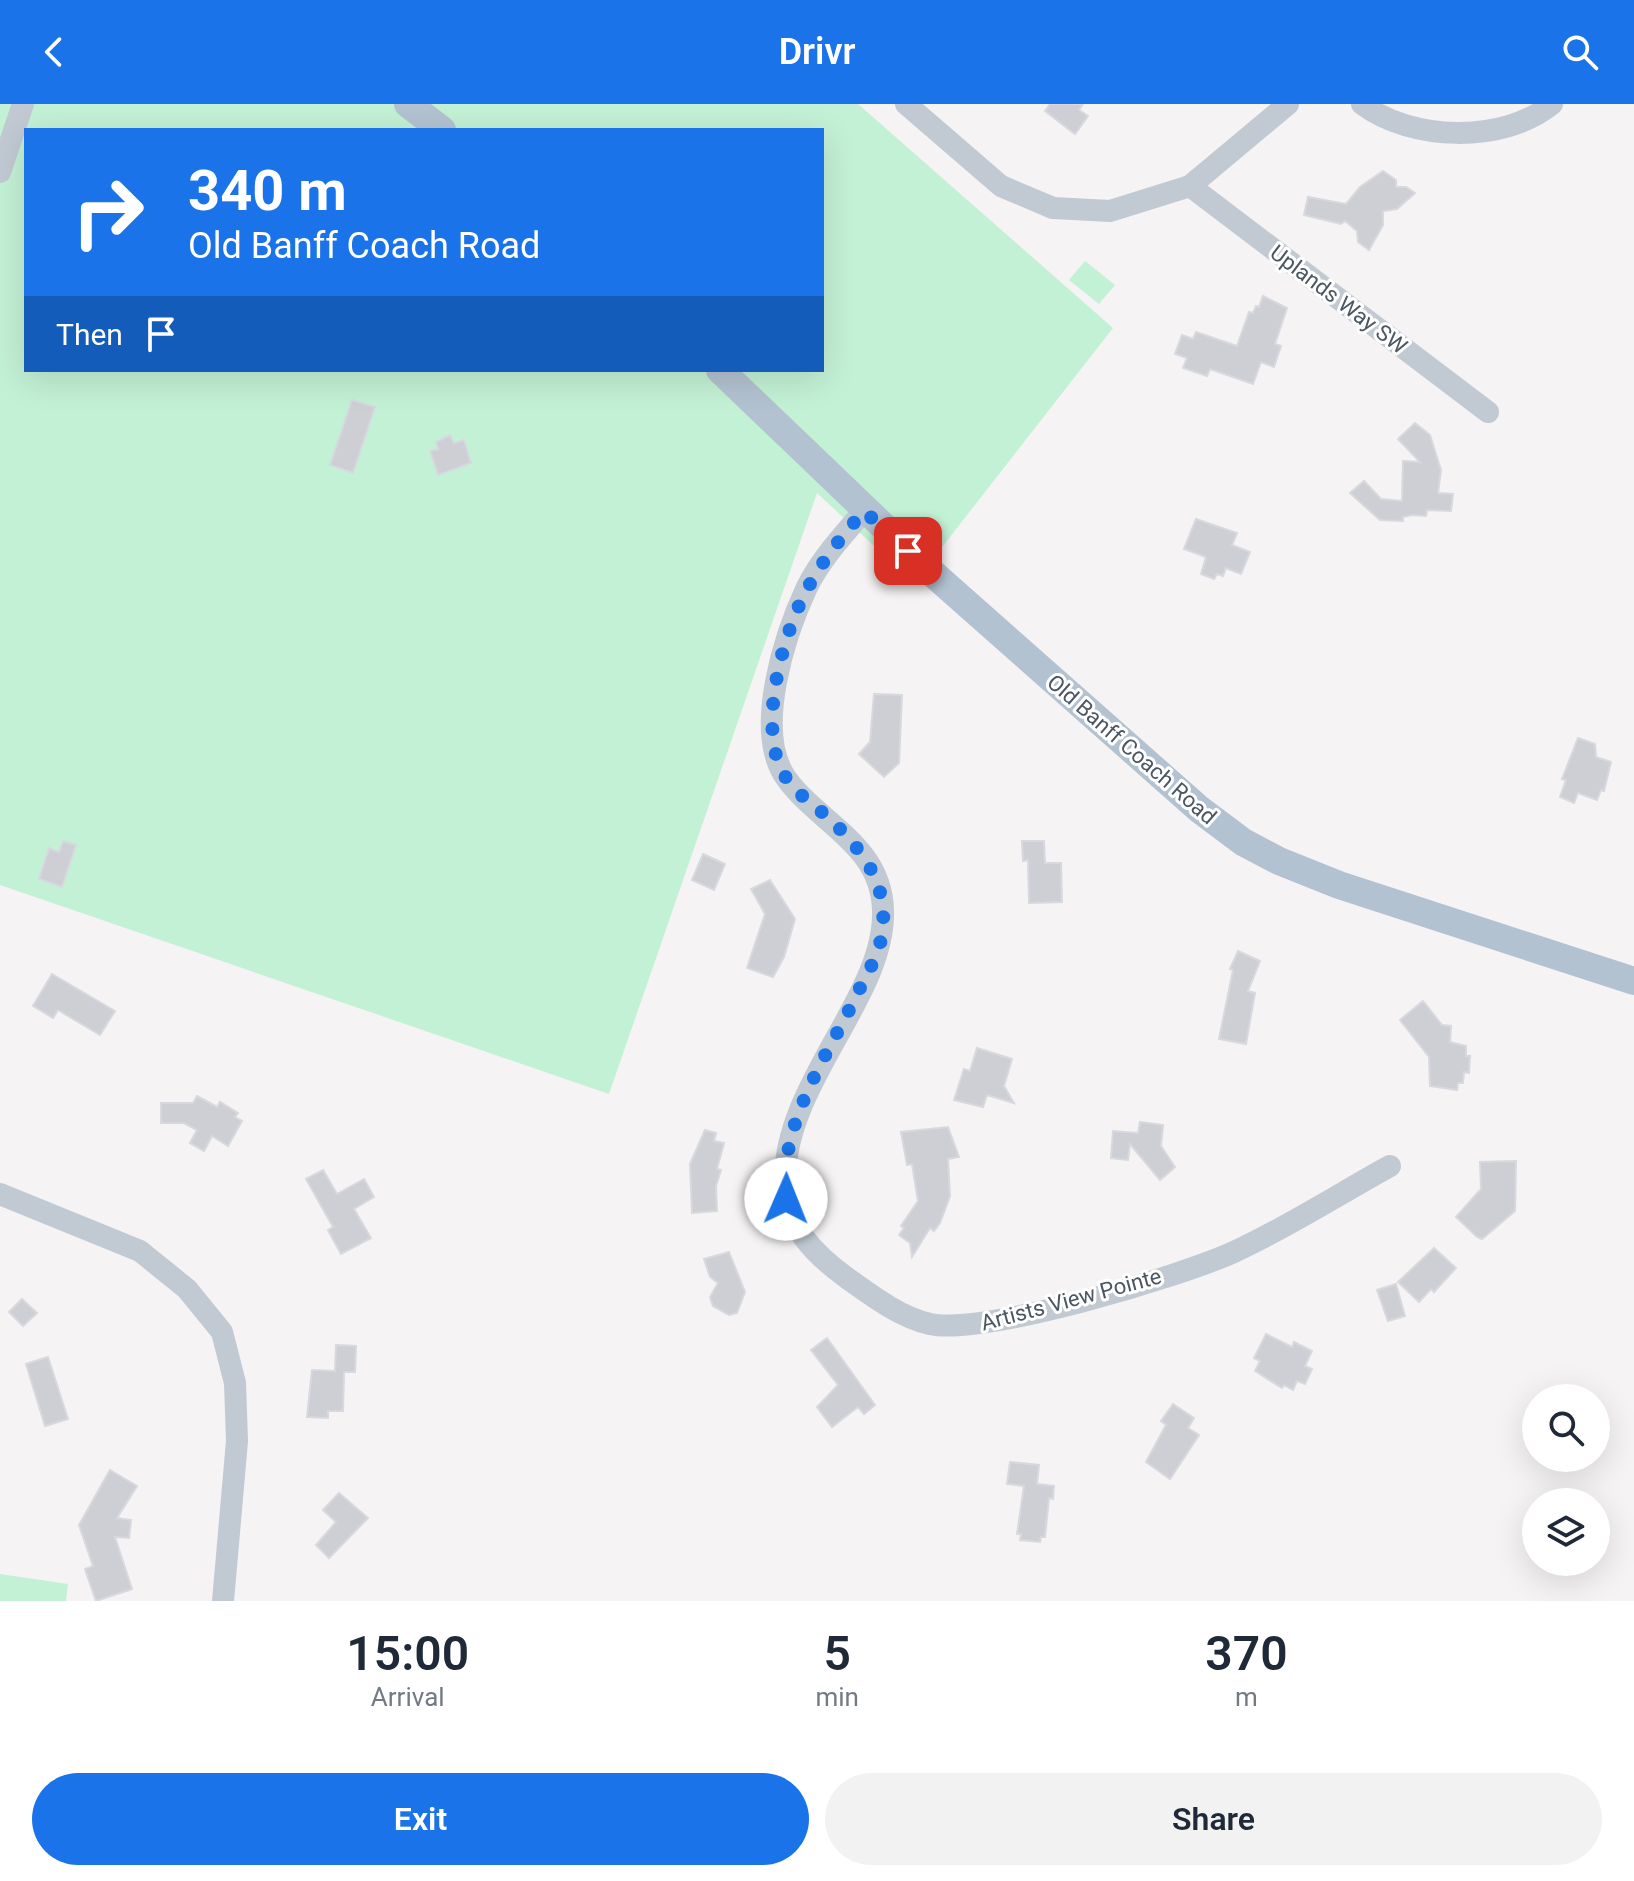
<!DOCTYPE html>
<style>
:root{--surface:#fff;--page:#f2f2f3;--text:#1f2937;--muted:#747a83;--accent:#1a73e8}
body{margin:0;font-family:Roboto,sans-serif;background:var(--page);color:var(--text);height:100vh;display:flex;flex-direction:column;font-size:30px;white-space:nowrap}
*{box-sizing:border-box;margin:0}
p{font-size:26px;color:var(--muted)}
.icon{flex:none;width:44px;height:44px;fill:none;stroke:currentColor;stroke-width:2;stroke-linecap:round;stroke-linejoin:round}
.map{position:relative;height:1497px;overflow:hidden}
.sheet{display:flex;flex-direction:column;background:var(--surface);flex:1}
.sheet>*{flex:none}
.hud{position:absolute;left:24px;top:24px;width:800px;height:244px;border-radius:0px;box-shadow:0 8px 32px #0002;background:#1a73e8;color:#fff;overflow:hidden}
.buttons{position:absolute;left:1522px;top:1280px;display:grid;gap:16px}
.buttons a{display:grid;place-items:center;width:88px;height:88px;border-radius:50%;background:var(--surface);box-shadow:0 8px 32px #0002;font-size:40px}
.pin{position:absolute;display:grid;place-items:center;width:68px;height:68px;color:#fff;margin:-34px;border-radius:16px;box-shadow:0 4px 12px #0006}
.me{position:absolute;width:88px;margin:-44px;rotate:1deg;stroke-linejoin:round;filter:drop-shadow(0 0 6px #0008)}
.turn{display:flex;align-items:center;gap:28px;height:168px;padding:0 32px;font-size:36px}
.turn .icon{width:104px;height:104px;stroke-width:2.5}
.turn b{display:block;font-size:56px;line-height:68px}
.then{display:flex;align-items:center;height:76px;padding:0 32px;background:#0003;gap:16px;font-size:30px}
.eta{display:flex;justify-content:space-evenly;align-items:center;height:136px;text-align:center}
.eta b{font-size:48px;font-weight:600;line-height:56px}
.primary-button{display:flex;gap:16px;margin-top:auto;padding:16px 32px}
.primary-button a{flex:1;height:92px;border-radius:48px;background:var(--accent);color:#fff;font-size:32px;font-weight:600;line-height:92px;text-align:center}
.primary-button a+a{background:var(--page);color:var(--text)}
header{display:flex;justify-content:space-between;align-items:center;height:104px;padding:0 32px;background:var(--accent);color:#fff;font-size:36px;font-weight:600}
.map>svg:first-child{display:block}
</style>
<header><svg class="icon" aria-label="back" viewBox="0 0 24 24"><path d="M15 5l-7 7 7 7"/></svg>Drivr<svg class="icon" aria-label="search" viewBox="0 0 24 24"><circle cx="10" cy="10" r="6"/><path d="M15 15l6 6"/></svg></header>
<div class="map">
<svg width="1634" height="1497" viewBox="0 0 1634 1497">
<rect width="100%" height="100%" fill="#f5f3f3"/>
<g fill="#c3f1d5" fill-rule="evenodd">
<path d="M0,0H858L1113,224L914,479L817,389L609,990L0,781ZM26,26H822V266H26Z"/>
<polygon points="1085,157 1115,181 1099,200 1069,176"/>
<polygon points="0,1470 68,1480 66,1497 0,1497"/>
</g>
<g fill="#cdcfd5" stroke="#d7d9de" stroke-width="2">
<polygon points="1050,0 1083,0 1079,6 1088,12 1075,30 1045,7"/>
<polygon points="1383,67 1396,76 1396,83 1406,83 1415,89 1397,105 1383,107 1383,121 1369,146 1358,138 1357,127 1345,117 1341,120 1304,111 1308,93 1346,100 1360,83"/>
<polygon points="1263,192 1287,204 1275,240 1281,242 1274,263 1261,258 1253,280 1210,265 1207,272 1183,264 1187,254 1175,250 1182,231 1193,235 1196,228 1237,242 1249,208 1253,209 1256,202 1259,203"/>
<polygon points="352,296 375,303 353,369 330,361"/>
<polygon points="1415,319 1430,331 1441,366 1438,389 1453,390 1451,407 1427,406 1426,412 1412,411 1403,413 1403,417 1380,416 1350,389 1364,377 1381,395 1402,397 1403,357 1420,358 1398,335"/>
<polygon points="450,331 454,339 464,336 471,359 438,371 430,347 438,345 436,338"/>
<polygon points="1196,415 1237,429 1232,441 1250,448 1241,470 1226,464 1223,472 1217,470 1214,475 1201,470 1206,453 1184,445"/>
<polygon points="874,590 902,591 899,659 884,673 859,650 870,638"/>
<polygon points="1578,634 1595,640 1596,653 1611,658 1604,687 1601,686 1597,696 1578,689 1574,699 1560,693 1566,676 1562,675"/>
<polygon points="63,737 76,741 62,783 39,775 49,744 59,748"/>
<polygon points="1022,737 1044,737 1045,759 1061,759 1062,798 1029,799 1028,756 1023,757"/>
<polygon points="703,750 725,760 714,786 692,776"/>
<polygon points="770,776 795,815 784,853 773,873 747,864 765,810 751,785"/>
<polygon points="1238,847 1260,857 1248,887 1255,889 1246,940 1219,935 1233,866 1230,865"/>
<polygon points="52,870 115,907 100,931 58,906 53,914 33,902"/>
<polygon points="1423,897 1442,921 1451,922 1450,938 1466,942 1466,952 1470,952 1469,969 1464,968 1463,979 1458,979 1457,986 1430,982 1429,953 1400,916"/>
<polygon points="977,944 1012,955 1004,982 1014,999 987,991 983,1003 954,996 964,965 970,967"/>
<polygon points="197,992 217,1003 220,998 238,1009 235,1013 242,1017 228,1042 212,1032 204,1047 190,1039 197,1026 184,1019 161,1019 161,999 193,999"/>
<polygon points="1140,1018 1163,1021 1161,1042 1175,1063 1160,1076 1130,1040 1128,1056 1111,1054 1113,1027 1138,1029"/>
<polygon points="948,1023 959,1053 948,1055 950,1092 940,1119 934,1127 930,1124 912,1153 910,1139 899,1131 904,1124 901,1122 918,1097 912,1060 907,1061 901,1028"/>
<polygon points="705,1026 716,1029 714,1037 724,1039 717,1065 721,1066 716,1082 717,1107 692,1109 690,1060"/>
<polygon points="1516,1057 1515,1107 1482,1135 1477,1133 1456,1113 1481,1085 1480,1058"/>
<polygon points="323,1066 337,1090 364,1075 374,1093 354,1105 371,1134 341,1150 328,1126 333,1123 306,1075"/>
<polygon points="1434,1144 1456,1164 1434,1188 1431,1185 1419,1198 1398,1178"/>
<polygon points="729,1148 745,1188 737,1209 729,1211 713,1202 710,1193 718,1179 710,1173 704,1155"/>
<polygon points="1396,1180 1405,1212 1388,1217 1377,1186"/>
<polygon points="22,1195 37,1209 23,1222 9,1208"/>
<polygon points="1266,1230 1292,1243 1294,1238 1312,1247 1305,1262 1312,1265 1305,1280 1297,1277 1293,1286 1284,1281 1282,1284 1255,1267 1260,1257 1254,1254"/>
<polygon points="827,1234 875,1301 864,1310 858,1303 832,1323 817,1303 838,1281 811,1246"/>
<polygon points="336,1241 356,1242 355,1268 344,1268 343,1307 328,1307 328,1314 307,1313 312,1266 335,1267"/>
<polygon points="48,1253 68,1315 45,1322 26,1260"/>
<polygon points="1173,1300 1194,1314 1188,1324 1199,1331 1170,1375 1146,1358 1166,1321 1161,1317"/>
<polygon points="1010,1358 1039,1361 1037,1380 1054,1382 1053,1395 1049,1394 1045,1433 1041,1433 1040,1438 1020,1436 1021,1430 1017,1430 1024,1382 1007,1380"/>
<polygon points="110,1366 137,1382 117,1414 131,1416 129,1434 115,1433 132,1485 96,1497 85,1465 93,1462 79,1421"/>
<polygon points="339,1389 368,1414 329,1454 316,1441 336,1418 323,1406"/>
</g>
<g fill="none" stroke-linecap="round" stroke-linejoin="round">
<g stroke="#c1cad2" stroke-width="22">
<polyline points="906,0 1001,82 1053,104 1110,107 1190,82 1288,0"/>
<path d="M1362,0C1411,37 1503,40 1552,0"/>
<polyline points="0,68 23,0"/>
<polyline points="1190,82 1488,308"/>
<path d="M864,407C843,431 821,455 807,483C785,530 753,627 786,674C819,720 881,740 883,806C886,893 782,980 785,1080C786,1122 815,1151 847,1174C872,1192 900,1213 930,1220C982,1232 1183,1172 1236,1147C1288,1123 1339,1090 1390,1062"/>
<polyline points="0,1090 140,1147 187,1185 222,1228 235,1279 237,1337 223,1497"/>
</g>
<g stroke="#b3c2d1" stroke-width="28">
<polyline points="408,0 442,26"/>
<polyline points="720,266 930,467 1199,705 1243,738 1279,757 1339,781 1634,877"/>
</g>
</g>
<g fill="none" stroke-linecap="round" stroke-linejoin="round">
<path stroke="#1a73e8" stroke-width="14" stroke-dasharray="0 25.2" d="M786,1095C778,1019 828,952 859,886C868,868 879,850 882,830C890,779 860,742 824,710C811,698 794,688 785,672C755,626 784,524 810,480C825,453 844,430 864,407L908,447"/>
</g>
<g text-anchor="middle" stroke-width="6" stroke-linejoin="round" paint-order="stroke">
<g font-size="22" fill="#4a5661" stroke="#fff">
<text transform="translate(1339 195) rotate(37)" y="8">Uplands Way SW</text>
<text transform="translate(1132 645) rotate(41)" y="8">Old Banff Coach Road</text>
<text transform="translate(1071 1195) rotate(-15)" y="8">Artists View Pointe</text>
</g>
</g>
</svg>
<div class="buttons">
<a><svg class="icon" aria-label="search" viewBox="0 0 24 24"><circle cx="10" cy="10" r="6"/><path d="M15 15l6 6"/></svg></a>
<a><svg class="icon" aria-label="layers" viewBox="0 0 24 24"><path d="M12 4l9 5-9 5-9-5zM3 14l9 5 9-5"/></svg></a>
</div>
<div class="pin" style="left:908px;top:447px;background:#d93025"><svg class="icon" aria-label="arrive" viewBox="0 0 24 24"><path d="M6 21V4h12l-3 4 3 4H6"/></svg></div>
<svg class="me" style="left:786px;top:1095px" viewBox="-20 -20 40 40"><circle r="19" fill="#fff"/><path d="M0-13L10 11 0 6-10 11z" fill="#1a73e8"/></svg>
<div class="hud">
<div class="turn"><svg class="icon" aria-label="right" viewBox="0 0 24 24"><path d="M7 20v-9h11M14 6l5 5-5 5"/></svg><div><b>340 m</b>Old Banff Coach Road</div></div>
<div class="then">Then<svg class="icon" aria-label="arrive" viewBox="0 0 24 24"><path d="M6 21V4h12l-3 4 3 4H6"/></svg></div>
</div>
</div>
<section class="sheet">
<div class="eta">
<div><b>15:00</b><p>Arrival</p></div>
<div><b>5</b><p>min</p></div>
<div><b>370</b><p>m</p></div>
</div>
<div class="primary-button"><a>Exit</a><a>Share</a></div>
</section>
